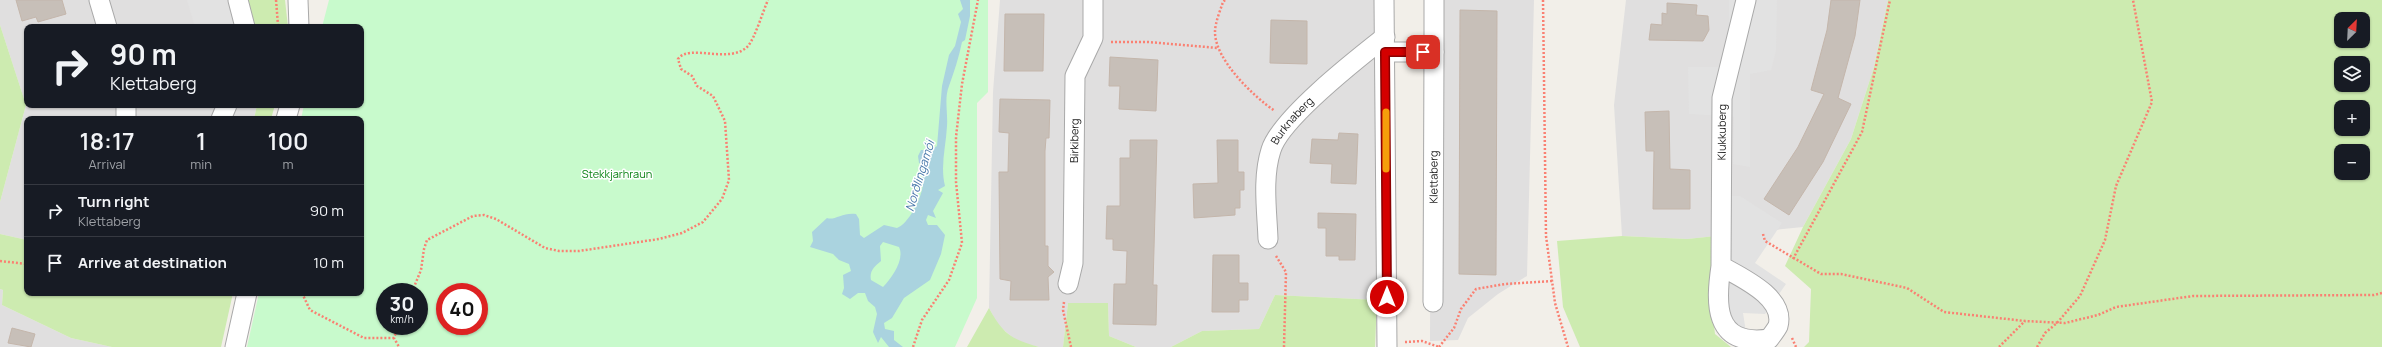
<!DOCTYPE html>
<meta charset="utf-8">
<style>
:root{--surface:#171b24;--page:#20242c;--text:#f1f3f6;--muted:#9ea1a6;--line:#363941}
body{margin:0;font-family:Manrope,sans-serif;background:var(--page);color:var(--text);height:100vh;display:flex;flex-direction:column;font-size:15px;white-space:nowrap}
*{box-sizing:border-box;margin:0}
p{font-size:13px;color:var(--muted)}
.icon{flex:none;width:22px;height:22px;fill:none;stroke:currentColor;stroke-width:2;stroke-linecap:round;stroke-linejoin:round}
.map{position:relative;flex:1;overflow:hidden}
.side{position:absolute;left:24px;top:116px;width:340px;height:180px;display:flex;flex-direction:column;background:var(--surface);border-radius:8px;box-shadow:0 1px 3px #0004}
.side>*{flex:none}
.top-card{position:absolute;left:24px;top:24px;width:340px;height:84px;border-radius:8px;box-shadow:0 1px 3px #0004;background:#171b24;color:var(--text);overflow:hidden}
.needle{width:26px;rotate:24deg}
.tools{position:absolute;left:2334px;top:12px;display:grid;gap:8px}
.tools a{display:grid;place-items:center;width:36px;height:36px;border-radius:8px;background:var(--surface);box-shadow:0 1px 3px #0004;font-size:20px}
.speed{position:absolute;left:376px;top:283px;display:flex;gap:8px;font-size:20px;font-weight:700;text-align:center}
.speed>*{display:grid;place-content:center;width:52px;height:52px;border-radius:50%;background:var(--surface);box-shadow:0 1px 3px #0004;line-height:1}
.speed small{font-size:10px;font-weight:400}
.speed .limit{border:6px solid #d22;background:#fff;color:#111}
.pin{position:absolute;display:grid;place-items:center;width:34px;height:34px;color:#fff;margin:-17px;border-radius:8px;box-shadow:0 2px 6px #0006}
.me{position:absolute;width:44px;margin:-22px;rotate:0deg;stroke-linejoin:round;filter:drop-shadow(0 0 3px #0008)}
.turn{display:flex;align-items:center;gap:14px;height:84px;padding:0 20px;font-size:18px}
.turn .icon{width:52px;height:52px;stroke-width:2.5}
.turn b{display:block;font-size:28px;line-height:34px}
.eta{display:flex;justify-content:space-evenly;align-items:center;height:68px;text-align:center}
.eta b{font-size:24px;font-weight:600;line-height:28px}
ul{padding:0;list-style:none}
li{display:flex;align-items:center;gap:12px;height:52px;padding:0 20px;border-top:1px solid var(--line)}
li div{flex:1}
li b{display:block;font-size:15px}
li em{font-style:normal}
.map>svg:first-child{display:block}
</style>
<div class="map">
<svg width="2382" height="347" viewBox="0 0 2382 347">
<rect width="100%" height="100%" fill="#f2efe9"/>
<g fill="#e0dfdf">
<polygon points="0,0 245,0 254,27 27,27 27,105 257,105 254,119 27,119 27,240 0,234 0,202 26,105 0,25"/>
<polygon points="1000,0 1390,0 1391,84 1377,300 1275,295 1259,329 1202,331 1171,347 1136,347 1109,336 1108,303 1068,303 1063,347 1039,347 1018,342 998,325 989,308 993,92"/>
<polygon points="1431,0 1534,0 1527,276 1498,294 1468,318 1458,340 1430,341"/>
<polygon points="1626,0 1888,0 1874,67 1851,139 1803,227 1687,239 1622,236 1614,105"/>
<polygon points="0,289 3,290 2,305 71,338 112,347 0,347"/>
</g>
<g fill="#cdebb0" fill-rule="evenodd">
<polygon points="245,0 285,0 288,27 254,27"/>
<path d="M1888,0H2382V347H1804L1809,342L1811,289L1785,266L1803,227L1851,139L1874,67ZM2341,19H2363V41H2341ZM2341,63H2363V85H2341ZM2341,107H2363V129H2341ZM2341,151H2363V173H2341Z"/>
<polygon points="0,25 26,105 0,202"/>
<polygon points="257,105 275,105 271,119 254,119"/>
<polygon points="0,234 27,240 27,293 233,293 221,347 112,347 71,338 2,305 3,290 0,289"/>
<polygon points="1622,236 1687,239 1716,236 1710,291 1715,334 1731,347 1580,347 1563,307 1557,241"/>
<polygon points="1275,295 1377,300 1375,347 1171,347 1202,331 1259,329"/>
<polygon points="1068,303 1108,303 1109,336 1136,347 1063,347"/>
<path d="M989,308C1002,333 1012,340 1039,347H967Z"/>
</g>
<path fill="#c8facc" fill-rule="evenodd" d="M329,0H988V92L977,103V298L955,347H247L259,293H361V119H301L304,105H361V27H322ZM385,292H419V326H385ZM445,292H479V326H445Z"/>
<g fill="#e2e2e2">
<polygon points="187,0 227,0 235,27 195,27"/>
<polygon points="1729,0 1777,0 1776,50 1771,70 1750,74 1750,167 1733,164 1734,117 1689,114 1688,67 1719,67 1729,47"/>
<polygon points="1729,196 1740,196 1782,223 1755,263 1786,284 1765,314 1743,313 1746,332 1731,326 1726,300"/>
</g>
<path fill="#aad3df" fill-rule="evenodd" d="M960,0H970V16L965,40L962,42C959,57 954,72 949,86C944,98 948,113 947,126C946,146 940,166 945,186L938,190L943,193L933,211L936,218L928,215L926,220L928,225H937L945,235L941,254L930,280L904,298L892,318L884,323L885,329L894,331V340L903,347H889L881,337L878,343L873,332L877,314L875,307L868,301L865,293H858L850,299L842,294L844,288L843,275L851,271L849,264L839,260L833,254L810,247L813,241L812,232L827,218C834,221 843,212 856,214L859,219L860,235L864,238L884,225L897,228C909,225 928,188 922,176C921,174 920,173 919,171L923,164L919,163L918,156L921,150H931L937,146L942,86L949,55L955,46L961,22L958,14L963,9ZM883,242L899,247C905,259 892,278 883,287L871,280C869,271 875,266 881,261L880,246Z"/>
<g fill="#c7bfb8" stroke="#c4b6ab">
<polygon points="16,0 62,0 66,14 38,22 36,17 22,21"/>
<polygon points="1831,0 1860,0 1855,36 1838,98 1851,104 1823,162 1789,215 1764,199 1798,147 1824,94 1811,90 1827,30"/>
<polygon points="1667,3 1697,5 1696,15 1708,16 1709,30 1703,41 1649,40 1651,24 1662,25 1662,13 1667,14"/>
<polygon points="1460,10 1497,11 1496,275 1459,274"/>
<polygon points="1005,14 1044,14 1043,71 1004,71"/>
<polygon points="1271,20 1307,21 1307,64 1270,63"/>
<polygon points="1110,57 1158,60 1156,111 1119,109 1120,86 1109,86"/>
<polygon points="1000,99 1050,100 1049,138 1046,138 1045,151 1045,246 1048,246 1048,266 1054,272 1048,277 1049,300 1010,300 1011,281 1000,279 999,172 1008,172 1009,133 999,132"/>
<polygon points="1669,111 1670,169 1690,170 1690,209 1653,209 1654,151 1646,151 1645,112"/>
<polygon points="1339,133 1358,134 1356,184 1331,183 1332,164 1310,163 1312,139 1338,140"/>
<polygon points="1130,140 1157,140 1153,285 1157,285 1156,325 1113,324 1114,284 1126,284 1127,251 1113,250 1113,239 1106,239 1107,206 1120,206 1120,158 1130,158"/>
<polygon points="1217,140 1238,140 1238,172 1244,172 1244,190 1240,190 1240,208 1235,208 1235,215 1194,218 1193,184 1218,183"/>
<polygon points="1318,213 1356,214 1355,260 1339,260 1339,256 1326,256 1326,228 1318,228"/>
<polygon points="1213,255 1239,255 1239,283 1248,283 1248,300 1239,300 1239,312 1212,312"/>
<polygon points="12,328 35,334 31,347 8,343"/>
</g>
<g fill="none" stroke-linecap="round" stroke-linejoin="round">
<defs>
<g id="minor">
<polyline points="99,0 107,27"/>
<polyline points="238,0 245,27"/>
<polyline points="298,0 299,27"/>
<polyline points="1384,0 1387,347"/>
<polyline points="1385,52 1434,52 1434,0"/>
<polyline points="126,119 126,105"/>
<polyline points="221,119 227,105"/>
<polyline points="286,119 290,105"/>
<path id="s1" d="M1268,239C1267,211 1262,178 1271,150C1281,118 1357,59 1385,37"/>
<path id="s2" d="M1721,266C1740,277 1786,297 1778,326C1776,330 1772,335 1769,339C1712,347 1716,301 1721,266L1722,98L1746,0"/>
<path id="s3" d="M1068,284L1073,263L1075,76L1093,38V0"/>
<path id="s4" d="M1433,302L1434,52"/>
<polyline points="235,347 247,293"/>
</g>
</defs>
<use href="#minor" stroke="#a9a9a9" stroke-width="21"/>
<g stroke="#fa8072" stroke-width="2.5" stroke-dasharray="2 2" stroke-linecap="butt">
<polyline points="276,0 278,25"/>
<path d="M1225,0L1223,2C1220,11 1215,23 1215,32C1215,60 1254,97 1275,111"/>
<polyline points="1543,0 1546,236 1555,303 1568,347"/>
<polyline points="1111,42 1148,42 1218,48"/>
<polyline points="1763,234 1765,241 1821,274 1841,274 1907,288 1944,312 2025,321 2065,323 2098,315 2116,307 2193,296 2374,295 2382,293"/>
<polyline points="1276,256 1286,272 1284,347"/>
<polyline points="1793,259 1862,132 1890,0"/>
<polyline points="0,261 27,264"/>
<path d="M412,292L421,270L424,249L427,240L473,216L484,215L496,219L545,248L559,251H579L659,239L682,233L703,222L722,199L729,180L725,121L713,96L697,86L692,76L681,69L678,59C689,43 730,65 748,46C755,38 763,11 768,0"/>
<polyline points="302,293 310,310 364,338 394,338"/>
<polyline points="1064,302 1063,310 1071,347"/>
<polyline points="398,326 394,338 399,347"/>
<polyline points="1792,338 1796,347"/>
<polyline points="1405,342 1422,341 1439,347"/>
<polyline points="913,347 922,320 949,280 962,243 956,182 956,137 962,84 978,0"/>
<polyline points="1439,347 1454,328 1461,309 1476,289 1505,284 1552,281"/>
<polyline points="1999,347 2025,321"/>
<polyline points="2037,347 2045,333 2057,323 2080,296 2105,240 2116,186 2152,102 2133,0"/>
</g>
<use href="#minor" stroke="#fff" stroke-width="19"/>
</g>
<g fill="none" stroke-linecap="round" stroke-linejoin="round">
<defs>
<polyline id="route" points="1387,297 1385,52 1423,52"/>
</defs>
<use href="#route" stroke="#8a0000" stroke-width="10"/>
<use href="#route" stroke="#d40000" stroke-width="7"/>
<polyline stroke="#f59e0b" stroke-width="7" points="1386,112 1386,169"/>
</g>
<g text-anchor="middle" stroke-width="3" stroke-linejoin="round" paint-order="stroke">
<g font-size="11" fill="#222" stroke="#fff">
<text dy="4" stroke="none"><textPath href="#s1" startOffset="126">Burknaberg</textPath></text>
<text dy="4" stroke="none"><textPath href="#s2" startOffset="348">Klukkuberg</textPath></text>
<text dy="4" stroke="none"><textPath href="#s3" startOffset="144">Birkiberg</textPath></text>
<text dy="4" stroke="none"><textPath href="#s4" startOffset="125">Klettaberg</textPath></text>
</g>
<g font-size="11" fill="#0c8416" stroke="#fff">
<text x="617" y="178">Stekkjarhraun</text>
</g>
<g font-size="12" font-style="italic" fill="#4a7aab" stroke="#fff">
<text transform="translate(920 176) rotate(-73)" y="4">Norðlingamói</text>
</g>
</g>
</svg>
<div class="tools">
<a><svg class="needle" viewBox="-14 -14 28 28"><path d="M0-13l5 13h-10z" fill="#e53935"/><path d="M0 13l5-13h-10z" fill="#9ea1a6"/></svg></a>
<a><svg class="icon" aria-label="layers" viewBox="0 0 24 24"><path d="M12 4l9 5-9 5-9-5zM3 14l9 5 9-5"/></svg></a>
<a>+</a>
<a>−</a>
</div>
<div class="speed"><div>30<small>km/h</small></div><div class="limit">40</div></div>
<div class="pin" style="left:1423px;top:52px;background:#d93025"><svg class="icon" aria-label="arrive" viewBox="0 0 24 24"><path d="M6 21V4h12l-3 4 3 4H6"/></svg></div>
<svg class="me" style="left:1387px;top:297px" viewBox="-20 -20 40 40"><circle r="17" fill="#d40000" stroke="#fff" stroke-width="3"/><path d="M0-11L8 9 0 5-8 9z" fill="#fff"/></svg>
<div class="top-card">
<div class="turn"><svg class="icon" aria-label="right" viewBox="0 0 24 24"><path d="M7 20v-9h11M14 6l5 5-5 5"/></svg><div><b>90 m</b>Klettaberg</div></div>
</div>
<section class="side">
<div class="eta">
<div><b>18:17</b><p>Arrival</p></div>
<div><b>1</b><p>min</p></div>
<div><b>100</b><p>m</p></div>
</div>
<ul>
<li><svg class="icon" aria-label="right" viewBox="0 0 24 24"><path d="M7 20v-9h11M14 6l5 5-5 5"/></svg><div><b>Turn right</b><p>Klettaberg</p></div><em>90 m</em></li>
<li><svg class="icon" aria-label="arrive" viewBox="0 0 24 24"><path d="M6 21V4h12l-3 4 3 4H6"/></svg><div><b>Arrive at destination</b></div><em>10 m</em></li>
</ul>
</section>
</div>
